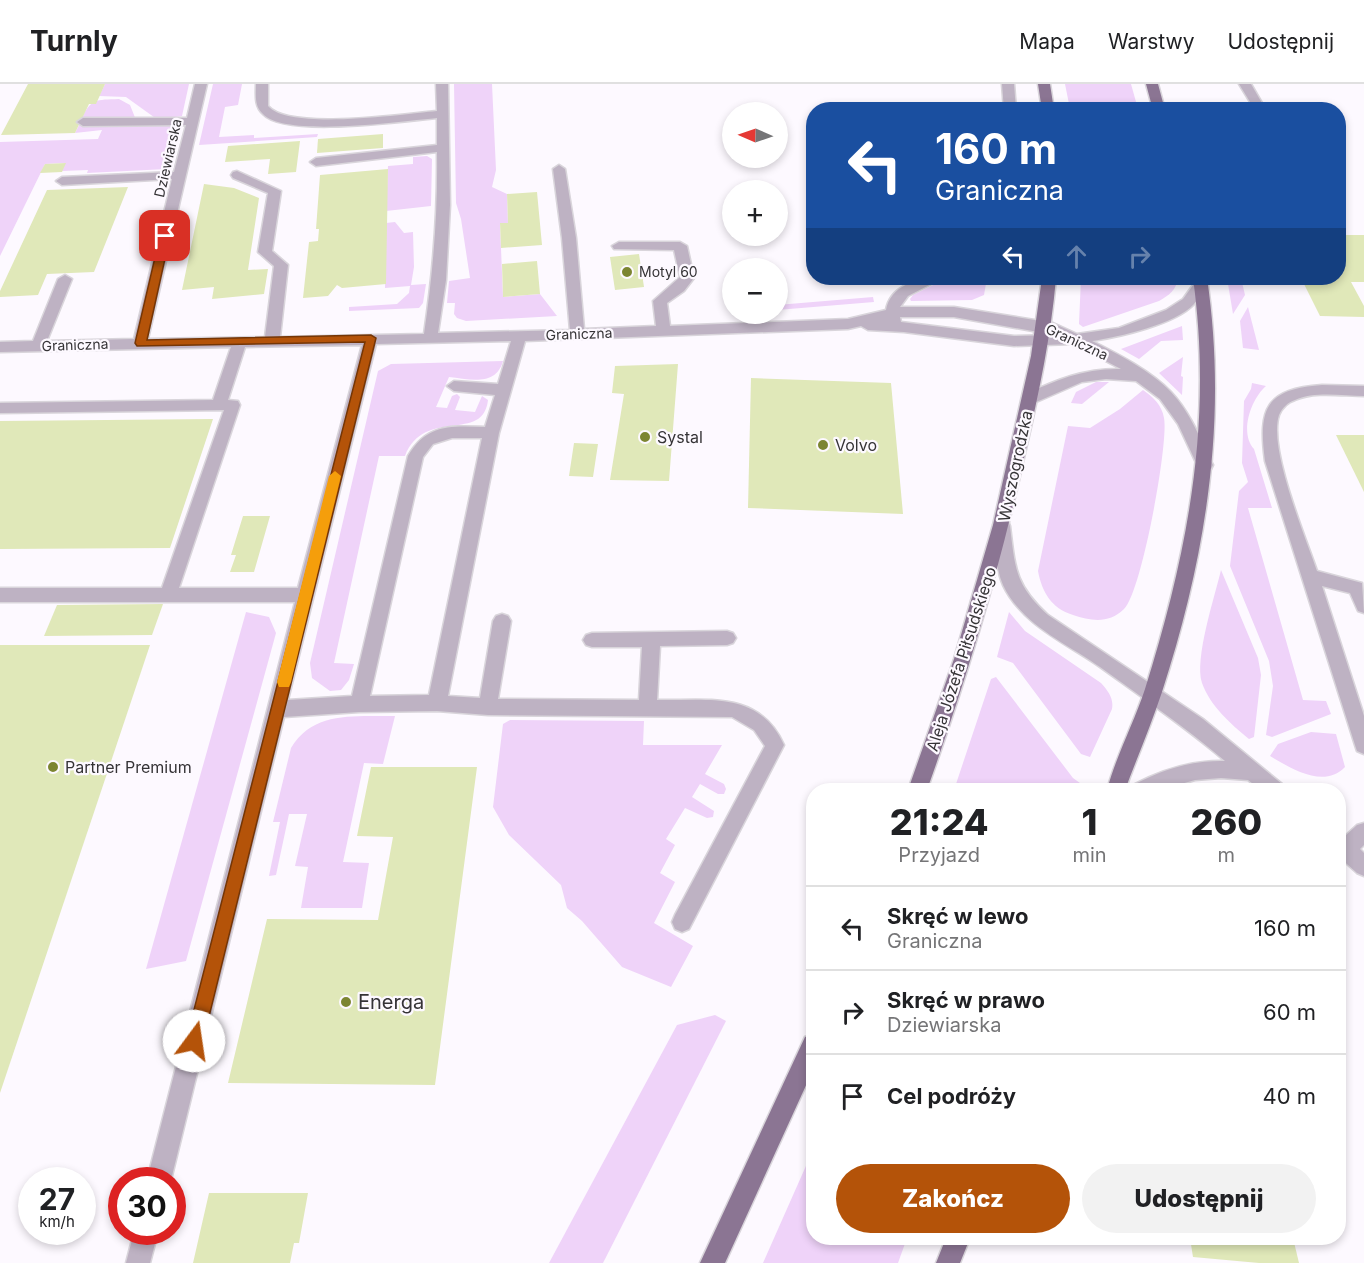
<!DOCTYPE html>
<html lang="pl">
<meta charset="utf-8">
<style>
:root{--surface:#fff;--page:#f2f2f2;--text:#202124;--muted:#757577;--line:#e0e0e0;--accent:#b45309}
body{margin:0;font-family:Inter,sans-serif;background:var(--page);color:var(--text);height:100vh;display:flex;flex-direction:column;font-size:22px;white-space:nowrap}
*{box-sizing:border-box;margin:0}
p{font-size:20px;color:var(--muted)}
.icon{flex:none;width:33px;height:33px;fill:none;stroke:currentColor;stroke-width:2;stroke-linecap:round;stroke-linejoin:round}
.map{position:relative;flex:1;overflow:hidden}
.side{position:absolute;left:806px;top:699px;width:540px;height:462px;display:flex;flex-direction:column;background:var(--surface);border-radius:24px;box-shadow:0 3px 9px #0003}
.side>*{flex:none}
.guide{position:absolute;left:806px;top:18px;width:540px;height:183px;border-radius:24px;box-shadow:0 3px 9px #0003;background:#1a4fa0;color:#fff;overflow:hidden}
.needle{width:39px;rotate:272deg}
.controls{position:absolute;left:722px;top:18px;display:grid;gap:12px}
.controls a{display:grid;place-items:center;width:66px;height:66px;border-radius:50%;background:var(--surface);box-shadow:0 3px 9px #0003;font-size:30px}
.speed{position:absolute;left:18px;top:1083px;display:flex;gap:12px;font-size:30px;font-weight:700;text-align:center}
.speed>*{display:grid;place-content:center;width:78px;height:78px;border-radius:50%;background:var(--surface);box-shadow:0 3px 9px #0003;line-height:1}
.speed small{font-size:15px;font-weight:400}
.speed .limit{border:9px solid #d22;background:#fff;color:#111}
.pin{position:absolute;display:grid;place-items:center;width:51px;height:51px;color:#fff;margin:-26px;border-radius:12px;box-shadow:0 3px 9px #0006}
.me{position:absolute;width:66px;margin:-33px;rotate:14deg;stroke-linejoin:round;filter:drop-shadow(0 0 4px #0008)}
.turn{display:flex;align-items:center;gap:21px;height:126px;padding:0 30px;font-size:27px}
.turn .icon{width:78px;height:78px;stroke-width:2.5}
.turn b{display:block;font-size:42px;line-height:51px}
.lanes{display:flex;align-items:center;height:57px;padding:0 30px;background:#0003;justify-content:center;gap:30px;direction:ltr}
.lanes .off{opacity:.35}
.eta{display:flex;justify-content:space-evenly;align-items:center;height:102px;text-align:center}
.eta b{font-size:36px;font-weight:800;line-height:42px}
.button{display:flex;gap:12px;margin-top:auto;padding:12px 30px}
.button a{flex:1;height:69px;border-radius:36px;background:var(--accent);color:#fff;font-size:24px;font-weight:800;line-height:69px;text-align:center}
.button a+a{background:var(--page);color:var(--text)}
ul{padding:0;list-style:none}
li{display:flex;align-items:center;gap:18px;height:84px;padding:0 30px;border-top:2px solid var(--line)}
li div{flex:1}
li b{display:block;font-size:22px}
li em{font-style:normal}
header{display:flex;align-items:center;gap:36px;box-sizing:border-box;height:84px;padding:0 30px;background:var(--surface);border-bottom:2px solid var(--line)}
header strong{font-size:28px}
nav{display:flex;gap:33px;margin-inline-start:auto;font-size:21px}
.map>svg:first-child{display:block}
</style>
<header>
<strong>Turnly</strong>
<nav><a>Mapa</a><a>Warstwy</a><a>Udostępnij</a></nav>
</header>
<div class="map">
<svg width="1364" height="1179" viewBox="0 0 1364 1179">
<rect width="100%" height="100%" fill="#fdf9ff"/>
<g fill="#efd3f9">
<polygon points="105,0 189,0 182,32 158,36 126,13 99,12"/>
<polygon points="213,0 242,0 238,21 225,23 219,53 254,51 254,54 318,50 317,53 199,61"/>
<polygon points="454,0 492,0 496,86 492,103 507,110 508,139 500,140 503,213 540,210 557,232 466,237 457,234 454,230 455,219 447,219 449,197 470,194 461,135 456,119"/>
<polygon points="1065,0 1131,0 1138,25 1070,25"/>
<path d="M119,15L130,21L136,36H81C91,14 96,16 119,15Z"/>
<polygon points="79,41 172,41 177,42 179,46 167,85 87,89 88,86 62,87 65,79 45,80 0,172 0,58 98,55 102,46 75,49"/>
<polygon points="427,72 432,75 431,122 386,127 388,82 413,80 413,73"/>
<polygon points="395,138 404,149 413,148 414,183 411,201 426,200 423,219 419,224 349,227 349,223 397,220 409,209 410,202 385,204 386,139"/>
<polygon points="947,194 987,194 984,211 972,216 911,217 910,215 913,211"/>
<path d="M1081,194H1177C1178,205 1168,212 1159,217L1083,243L1079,240Z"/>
<polygon points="1227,194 1241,194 1245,211 1233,230"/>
<polygon points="873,213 874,218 777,226 777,221"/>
<polygon points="1248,223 1259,266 1243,264 1240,237"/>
<polygon points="1182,242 1183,256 1161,257 1139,275 1121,265"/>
<polygon points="1183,273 1181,292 1183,293 1182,311 1159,289"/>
<path d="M503,277C496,303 469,295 449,293L436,323L447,324L452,312L457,310L460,313L455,326L475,328L482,312L488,316C483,360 425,322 405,372H379L334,579L354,580L349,596L341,606L330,607L312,594L310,579L378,287L391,280Z"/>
<polygon points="1096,298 1109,298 1082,320 1071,319 1076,308"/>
<path d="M1252,299L1266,302C1251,315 1239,349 1254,365L1272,424H1248L1303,616L1326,617L1331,630L1272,653L1266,651L1273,602L1269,577L1230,482L1239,407L1248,398L1242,379L1244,317L1251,305Z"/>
<path d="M1143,306C1153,313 1162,321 1164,334C1169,359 1141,510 1124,525C1109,540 1091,537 1073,531C1051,524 1042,508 1038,487L1068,342L1090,344L1120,325Z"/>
<path d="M1221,486L1258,574L1261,591L1254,653L1249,655C1230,639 1211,623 1202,599C1194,575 1215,512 1221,486Z"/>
<polygon points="246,528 269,533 276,549 186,877 146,885"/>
<path d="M1009,528L1025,547L1101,599C1108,607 1114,614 1112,625L1090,673L1081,670L1013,579L997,573Z"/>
<polygon points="996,593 1073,694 1080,699 1077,706 954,706 991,595"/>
<path d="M395,632L383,680L364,679L343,778L369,779L362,824H301L308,783L295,782L307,730H289L276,791L269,792L280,738H273L291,664C314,626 356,633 395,632Z"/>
<polygon points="510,636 644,637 643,661 722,661 705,690 724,700 726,705 724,710 718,710 700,700 692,713 714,727 713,733 707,734 685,724 666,755 675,761 660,789 675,798 654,839 693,862 671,903 622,883 582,837 567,824 561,801 509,751 493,723 503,640"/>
<path d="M1311,648L1336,650L1345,683C1324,705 1292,685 1270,672L1278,660Z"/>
<polygon points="715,931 726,937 603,1179 549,1179 677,941"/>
<polygon points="813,1066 813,1154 907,1154 898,1179 763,1179"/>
</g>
<g fill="#e0e8b9">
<polygon points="28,0 105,0 96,20 89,20 75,49 1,51"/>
<polygon points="383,50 383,64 317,69 318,55"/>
<polygon points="300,57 296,88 268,90 270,75 225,78 228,62"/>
<polygon points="66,79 62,88 40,89 45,80"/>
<polygon points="388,85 386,200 342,204 337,201 328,212 303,214 309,158 318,157 319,145 316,145 320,91"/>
<polygon points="204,100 234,104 259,114 248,186 268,185 264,210 212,215 214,203 182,206"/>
<polygon points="128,103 94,188 47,190 38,211 0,213 0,207 47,106"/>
<polygon points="537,108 542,161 501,164 500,139 508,139 507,110"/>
<polygon points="1338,151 1364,151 1364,198 1351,198 1364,222 1364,233 1320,232 1301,194 1338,194"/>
<polygon points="639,170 644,203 615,206 610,173"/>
<polygon points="537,177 540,210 503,213 502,180"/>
<polygon points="678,280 669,397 610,396 624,310 612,309 615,282"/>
<polygon points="751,294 891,299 903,430 748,424"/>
<polygon points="213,335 170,464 0,465 0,337"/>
<polygon points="1336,351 1364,351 1364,408"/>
<polygon points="574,359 598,360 593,393 569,392"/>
<polygon points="243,432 270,432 254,488 230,488 236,471 231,471"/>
<polygon points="163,520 152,551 44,552 57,521"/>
<polygon points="0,561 150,561 0,1009"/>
<polygon points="371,683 477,683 435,1001 228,999 267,835 378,836 393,753 357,752"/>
<polygon points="209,1109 308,1109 299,1159 294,1159 290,1179 193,1179"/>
<polygon points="1190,1154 1293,1154 1299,1179 1259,1179 1193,1173"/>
</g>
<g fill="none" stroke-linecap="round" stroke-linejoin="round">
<defs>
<g id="minor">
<path d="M195,0H207L148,255L265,253L274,182L258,168L268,109L233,94L231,91L233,88L237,87L281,107L272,167L288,181L280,253L424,250C433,189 438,130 437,68L316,82L310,78L316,74L437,61V34C403,37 285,54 263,30C254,22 256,11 256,0H268V22C289,47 403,30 437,27L436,0H448L450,121L446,196L438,249L570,246L562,154L553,85L559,81L565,85L576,154L584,245L656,242L653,217L680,193L674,166L614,165L612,162L619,158H680L687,162L694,194L684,207L667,219L670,242L848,235L886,226C890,202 917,194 938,194L937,197L908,212L900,223H954L1053,239L1077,250L1119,244L1166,226L1183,215L1196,197H1206L1208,200C1204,207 1199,214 1194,220C1176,240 1119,253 1092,257C1118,270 1151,287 1171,308C1190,328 1201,356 1213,381L1211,385H1199L1178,340L1160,315L1136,297L1106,295L1082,298L1034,319H1024L1022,315L1024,311C1056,296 1085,284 1121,285L1073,260L1014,262L904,248L868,246L861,242L848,245L525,257L499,349L448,612L480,614L493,537L496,532L502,530L508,532L511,537L498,615L639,616L642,563H592L586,561L583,556L586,551L592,549L727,547L733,549L736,554L733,559L727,561L660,562L657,616C708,617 759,606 784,661L689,845L682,848L675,845L672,838L675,831L765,662L754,646L732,633L488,631L437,627L359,628L284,633L171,1096H147L295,518H0V504H162L224,326L0,329V319L213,316L231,263L0,268V258L33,257L58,195L65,191L72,195L47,257L134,255L172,95L62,101L56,97L62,93L174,88L186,41L83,42L77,38L83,34H187ZM900,233H954L1055,251L1014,252L901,238ZM511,257L498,300L454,297L447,302L454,307L495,311L485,343C452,342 427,339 408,372L352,612L288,616L376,260ZM362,261L298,504H179L240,321L238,317L228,316L245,263ZM452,354H482L429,611L370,612L423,373L433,360Z"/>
<polygon points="1002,0 1014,0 1016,26 1004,26"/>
<polygon points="1239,0 1251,0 1266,26 1255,26"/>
<path d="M1322,301L1364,302V312C1343,312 1315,307 1295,316C1288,318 1282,324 1279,331C1268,364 1305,452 1317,487L1362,499L1364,529L1358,527L1350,509L1322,502L1364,632V670L1357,667L1355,661L1265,377C1258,324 1266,305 1322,301Z"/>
<path d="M1002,436L1008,437L1010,442C1015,484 1015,501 1048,531L1203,635L1282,700L1284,706H1261L1248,696L1221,694L1195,696L1160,706H1133L1135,700C1164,685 1193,676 1225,677C1185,643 1143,614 1100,583C1066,559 1022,541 1003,501C995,483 996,461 994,442L996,437Z"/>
<polygon points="1364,739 1364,761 1360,765 1364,769 1364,792 1357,789 1338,772 1338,749 1345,752 1357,741"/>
<polygon points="134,1148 158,1148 150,1179 126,1179"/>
</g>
<g id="major">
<polygon points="1038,0 1050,0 1054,26 1042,26"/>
<polygon points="1146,0 1158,0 1165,26 1153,26"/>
<path d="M1042,194H1056C1051,252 1039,308 1026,365C1001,481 967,594 927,706H908L954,575L993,441L1031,272Z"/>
<path d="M1193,194H1207C1228,336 1206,472 1162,608C1151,641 1137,674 1125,706H1107C1116,672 1134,639 1145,605C1188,468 1213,338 1193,194Z"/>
<polygon points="813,950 813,986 725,1179 700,1179 805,953"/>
<polygon points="946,1154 970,1154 960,1179 936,1179"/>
</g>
</defs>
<use href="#minor" stroke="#d9d5db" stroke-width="3"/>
<use href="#major" stroke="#d9d5db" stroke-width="3"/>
<use href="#minor" fill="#beb2c3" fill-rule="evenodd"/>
<use href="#major" fill="#8b7593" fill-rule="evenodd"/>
</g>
<polygon fill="#b45309" stroke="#753606" stroke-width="1.5" points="165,149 170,152 147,256 371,251 376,254 203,957 200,963 194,965 188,963 186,957 365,258 137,262 135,259 160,152"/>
<polygon fill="#f59e0b" points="335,387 341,392 291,598 289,603 279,603 277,598 329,392"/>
<g fill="#7c8531" stroke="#fdf9ff" stroke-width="2">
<circle cx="627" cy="188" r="6"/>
<circle cx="645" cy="353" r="6"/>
<circle cx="823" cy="361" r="6"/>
<circle cx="53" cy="683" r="6"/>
<circle cx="346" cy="918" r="6"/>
</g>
<g text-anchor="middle" stroke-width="4.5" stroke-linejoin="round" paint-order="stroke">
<g font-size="14" fill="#353336" stroke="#fdf9ff">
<text transform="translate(168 74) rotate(-77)" y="5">Dziewiarska</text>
<text transform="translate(579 250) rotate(-2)" y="5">Graniczna</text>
<text transform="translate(1077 258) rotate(25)" y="5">Graniczna</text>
<text transform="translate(75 261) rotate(-2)" y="5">Graniczna</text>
</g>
<g font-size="14" fill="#353336" stroke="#fdf9ff" text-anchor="start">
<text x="639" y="193">Motyl 60</text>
</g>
<g font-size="16" fill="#353336" stroke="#fdf9ff" text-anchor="start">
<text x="657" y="359">Systal</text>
<text x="835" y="367">Volvo</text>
<text x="65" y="689">Partner Premium</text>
</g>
<g font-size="16" fill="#353336" stroke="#fdf9ff">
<text transform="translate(1015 382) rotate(-78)" y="6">Wyszogrodzka</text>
<text transform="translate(961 575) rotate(-72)" y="6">Aleja Józefa Piłsudskiego</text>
</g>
<g font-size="20" fill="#353336" stroke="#fdf9ff" text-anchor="start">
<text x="358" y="925">Energa</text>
</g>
</g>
</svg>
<div class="controls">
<a><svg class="needle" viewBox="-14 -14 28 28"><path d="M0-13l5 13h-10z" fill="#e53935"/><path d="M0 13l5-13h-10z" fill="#757577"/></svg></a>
<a>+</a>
<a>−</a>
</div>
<div class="speed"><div>27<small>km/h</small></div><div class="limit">30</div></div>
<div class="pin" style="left:165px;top:152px;background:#d93025"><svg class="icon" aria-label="arrive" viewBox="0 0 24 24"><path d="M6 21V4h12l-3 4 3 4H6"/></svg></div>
<svg class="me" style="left:194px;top:957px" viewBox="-20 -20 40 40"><circle r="19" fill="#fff"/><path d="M0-13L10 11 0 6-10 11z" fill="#b45309"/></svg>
<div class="guide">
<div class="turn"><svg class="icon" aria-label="left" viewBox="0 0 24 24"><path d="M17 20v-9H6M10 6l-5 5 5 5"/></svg><div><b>160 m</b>Graniczna</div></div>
<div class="lanes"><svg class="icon" aria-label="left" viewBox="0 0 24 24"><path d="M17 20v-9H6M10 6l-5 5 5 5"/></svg><svg class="icon off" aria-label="ahead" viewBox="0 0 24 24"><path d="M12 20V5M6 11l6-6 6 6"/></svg><svg class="icon off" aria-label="right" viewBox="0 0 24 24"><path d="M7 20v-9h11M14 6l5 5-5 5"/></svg></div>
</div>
<section class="side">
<div class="eta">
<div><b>21:24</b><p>Przyjazd</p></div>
<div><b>1</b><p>min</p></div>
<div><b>260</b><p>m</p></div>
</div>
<ul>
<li><svg class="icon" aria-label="left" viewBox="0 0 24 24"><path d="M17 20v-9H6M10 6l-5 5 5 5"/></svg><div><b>Skręć w lewo</b><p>Graniczna</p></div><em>160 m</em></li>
<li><svg class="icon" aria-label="right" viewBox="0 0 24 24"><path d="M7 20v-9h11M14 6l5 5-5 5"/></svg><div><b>Skręć w prawo</b><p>Dziewiarska</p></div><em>60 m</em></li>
<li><svg class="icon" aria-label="arrive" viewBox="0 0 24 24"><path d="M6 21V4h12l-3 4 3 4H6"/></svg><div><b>Cel podróży</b></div><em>40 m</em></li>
</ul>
<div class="button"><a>Zakończ</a><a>Udostępnij</a></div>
</section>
</div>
